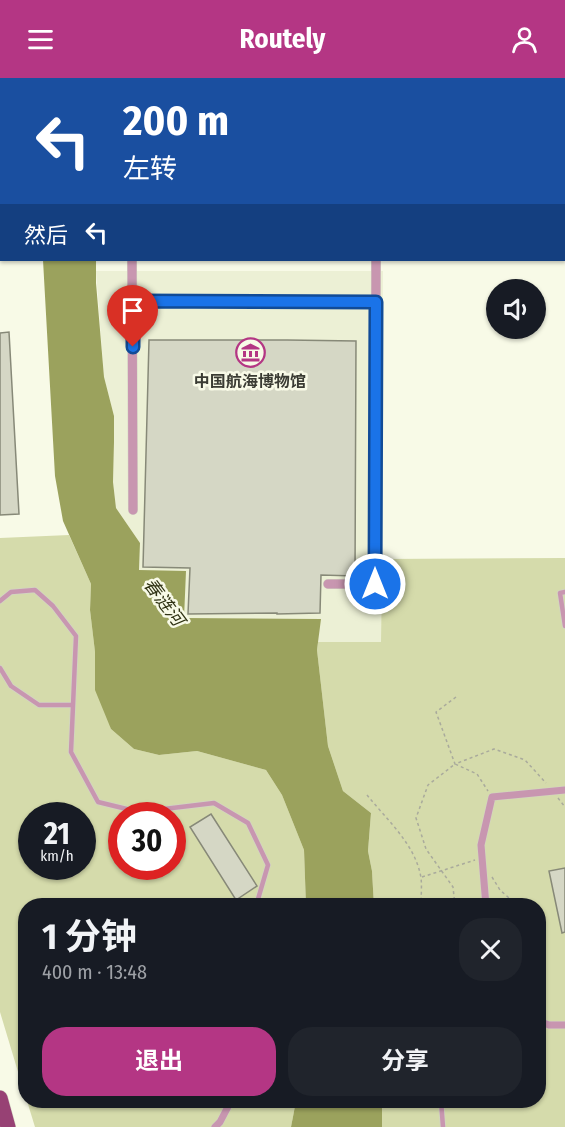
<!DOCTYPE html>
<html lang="zh">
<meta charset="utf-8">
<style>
:root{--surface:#171b24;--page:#20242c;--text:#f1f3f6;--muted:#9ea1a6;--accent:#b43684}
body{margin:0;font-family:"Fira Sans Condensed","Noto Sans SC",sans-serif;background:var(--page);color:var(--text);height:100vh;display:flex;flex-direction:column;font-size:22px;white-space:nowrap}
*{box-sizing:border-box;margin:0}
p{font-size:20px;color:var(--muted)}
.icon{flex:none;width:33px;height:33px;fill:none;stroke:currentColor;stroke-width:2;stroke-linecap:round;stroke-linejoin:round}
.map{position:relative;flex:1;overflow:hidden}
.side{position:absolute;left:18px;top:820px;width:528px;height:210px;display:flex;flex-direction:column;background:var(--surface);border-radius:24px;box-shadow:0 2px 4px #0004}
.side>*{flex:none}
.hud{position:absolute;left:0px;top:0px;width:566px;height:183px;box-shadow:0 2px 4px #0004;background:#1a4fa0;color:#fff;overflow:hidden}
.buttons{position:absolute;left:486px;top:201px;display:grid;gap:12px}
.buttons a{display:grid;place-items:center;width:60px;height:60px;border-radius:50%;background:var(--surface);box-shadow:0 2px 4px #0004;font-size:30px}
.speed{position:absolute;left:18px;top:724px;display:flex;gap:12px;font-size:30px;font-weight:700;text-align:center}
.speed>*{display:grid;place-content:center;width:78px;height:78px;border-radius:50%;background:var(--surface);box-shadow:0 2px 4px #0004;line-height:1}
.speed small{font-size:15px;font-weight:400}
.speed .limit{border:9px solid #d22;background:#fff;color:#111}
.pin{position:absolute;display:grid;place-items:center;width:51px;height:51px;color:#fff;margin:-62px -26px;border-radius:50% 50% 50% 0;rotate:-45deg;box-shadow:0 0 6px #0007}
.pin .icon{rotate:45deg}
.me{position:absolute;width:66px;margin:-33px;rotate:0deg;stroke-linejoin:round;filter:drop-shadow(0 0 4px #0008)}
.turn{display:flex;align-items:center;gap:21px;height:126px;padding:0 24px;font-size:27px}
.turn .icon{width:78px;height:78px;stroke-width:2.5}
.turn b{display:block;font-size:42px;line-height:51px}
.then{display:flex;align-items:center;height:57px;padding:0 24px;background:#0003;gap:12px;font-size:22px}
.round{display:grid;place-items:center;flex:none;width:63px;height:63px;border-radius:24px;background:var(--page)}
.headline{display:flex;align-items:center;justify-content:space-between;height:102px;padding:0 24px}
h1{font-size:36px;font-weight:700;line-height:45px}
.primary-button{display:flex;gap:12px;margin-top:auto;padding:12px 24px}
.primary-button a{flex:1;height:69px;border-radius:24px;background:var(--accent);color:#fff;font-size:24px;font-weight:700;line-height:69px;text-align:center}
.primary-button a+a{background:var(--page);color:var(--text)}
header{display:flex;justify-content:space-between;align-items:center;height:78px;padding:0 24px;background:var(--accent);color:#fff;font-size:27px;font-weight:700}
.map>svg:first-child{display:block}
</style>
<header><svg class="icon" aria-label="menu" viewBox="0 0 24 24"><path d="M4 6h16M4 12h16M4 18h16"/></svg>Routely<svg class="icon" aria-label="person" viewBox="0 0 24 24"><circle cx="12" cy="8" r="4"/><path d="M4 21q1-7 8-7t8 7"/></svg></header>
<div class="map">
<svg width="565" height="1049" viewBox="0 0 565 1049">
<rect width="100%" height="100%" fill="#f8fae7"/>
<polygon fill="#ecf0d5" points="96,193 383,193 381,564 318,564 320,541 184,540 139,492 140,465 116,430 113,404 114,364 114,338 104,300"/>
<g fill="#d5dbab" fill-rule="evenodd">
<path d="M69,457L91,506L90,532L95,574L111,651L134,671L159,677L197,673L266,692L282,717L304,772L306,828H26L25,1017L0,934V460ZM32,738H82V789H32ZM122,738H172V789H122Z"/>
<polygon points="565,480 565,1049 382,1049 382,1023 538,1023 538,828 374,828 372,793 368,773 371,735 343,713 328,668 317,572 318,564 381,564 382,481"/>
<polygon points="27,1023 296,1023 291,1049 35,1049"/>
</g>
<g fill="#9ba25d">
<polygon points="43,182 96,182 96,205 104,299 114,338 114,364 113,404 116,430 140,465 139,492 186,493 184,540 321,541 317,572 328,668 343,713 371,735 368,773 372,793 374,828 306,828 304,772 282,717 266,692 197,673 159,677 134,671 111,651 95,612 95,574 90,532 91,506 63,443 55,398"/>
<polygon points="296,1023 382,1023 382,1049 291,1049"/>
</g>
<g fill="#d5d7c5" stroke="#878978" stroke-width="1.5">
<polygon points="9,254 19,436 0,437 0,255"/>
<polygon points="149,262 287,262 356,263 355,498 321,497 320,535 277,536 277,535 188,536 190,490 143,489"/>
<polygon points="211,736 257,808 236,822 190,749"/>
<polygon points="565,790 565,854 562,855 549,793"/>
</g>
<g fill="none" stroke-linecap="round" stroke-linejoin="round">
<defs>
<g id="service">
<polyline points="565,514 560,515 565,548"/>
<polyline points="0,523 11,514 35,512 53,528 76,558 71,674 98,724 139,734 214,725 248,745 268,787 256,828"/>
<polyline points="0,590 11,608 39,627 72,627"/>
<polyline points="441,1023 443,1049"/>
</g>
<g id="pedestrian">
<polyline points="486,828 481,767 492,719 565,712"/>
<polyline points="538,943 549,947 565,947"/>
<polyline points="215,1049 220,1044 231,1023"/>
</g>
<g id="minor">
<polyline points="132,182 133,432"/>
<polyline points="133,223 376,224"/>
<polyline points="328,506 375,506 376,182"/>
</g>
<g id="primary">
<polyline points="0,97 2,97"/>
<polyline points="564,99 565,99"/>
<polyline points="564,149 565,149"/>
<polyline points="0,151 2,151"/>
<polyline points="0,1020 8,1049"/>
</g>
</defs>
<use href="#service" stroke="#d2d4c3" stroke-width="6"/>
<use href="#pedestrian" stroke="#d2d4c3" stroke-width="8"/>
<use href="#minor" stroke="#d2d4c3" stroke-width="10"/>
<use href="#primary" stroke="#d2d4c3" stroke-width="16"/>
<g stroke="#a9aa9c" stroke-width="1.5" stroke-dasharray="3 3" stroke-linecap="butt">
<polyline points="564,64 565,62"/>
<polyline points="0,165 2,165"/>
<polyline points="456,619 436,634 455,686 494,671 525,682 546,705"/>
<path d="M367,717C387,742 416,767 421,800C422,808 421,819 421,828"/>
<polyline points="558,720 565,729"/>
<polyline points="422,799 475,782"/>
<polyline points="492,799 500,812 518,828"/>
<polyline points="455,828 453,809 426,771 416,740 428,707 455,686 477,696 488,713"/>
</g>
<use href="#service" stroke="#c896b0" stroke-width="4.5"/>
<use href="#pedestrian" stroke="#c896b0" stroke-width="7"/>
<use href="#minor" stroke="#c896b0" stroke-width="9"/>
<use href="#primary" stroke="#974174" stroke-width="15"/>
</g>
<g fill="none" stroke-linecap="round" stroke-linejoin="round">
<defs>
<polyline id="route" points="133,269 133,223 376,224 375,506"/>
</defs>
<use href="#route" stroke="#114b97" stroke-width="15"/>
<use href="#route" stroke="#1a73e8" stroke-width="10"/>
</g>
<defs>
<symbol id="museum-ring" viewBox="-11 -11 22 22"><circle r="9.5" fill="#f8fae7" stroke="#b43684" stroke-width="1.5"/><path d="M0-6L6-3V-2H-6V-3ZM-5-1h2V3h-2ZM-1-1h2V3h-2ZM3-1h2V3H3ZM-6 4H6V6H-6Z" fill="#b43684"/></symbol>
</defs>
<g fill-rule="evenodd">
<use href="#museum-ring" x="234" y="258" width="33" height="33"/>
</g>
<g text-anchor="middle" stroke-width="5" stroke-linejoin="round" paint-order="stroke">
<g font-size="16" font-weight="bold" fill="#3a3b33" stroke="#f8fae7">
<text x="250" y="309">中国航海博物馆</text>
</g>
<g font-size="18" font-style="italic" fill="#2f3213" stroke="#f8fae7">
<text transform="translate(164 524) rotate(53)" y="6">春涟河</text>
</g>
</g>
</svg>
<div class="buttons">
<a><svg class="icon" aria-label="sound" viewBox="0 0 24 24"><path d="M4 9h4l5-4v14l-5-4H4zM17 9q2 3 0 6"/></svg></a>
</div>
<div class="speed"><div>21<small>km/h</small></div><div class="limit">30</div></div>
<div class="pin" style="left:133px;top:269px;background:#d93025"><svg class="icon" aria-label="arrive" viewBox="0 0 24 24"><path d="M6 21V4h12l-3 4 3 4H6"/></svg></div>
<svg class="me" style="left:375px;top:506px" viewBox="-20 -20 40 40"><circle r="17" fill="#1a73e8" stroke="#fff" stroke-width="3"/><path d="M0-11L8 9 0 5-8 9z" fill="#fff"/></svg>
<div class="hud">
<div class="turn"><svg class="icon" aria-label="left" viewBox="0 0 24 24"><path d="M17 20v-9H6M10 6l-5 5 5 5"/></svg><div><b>200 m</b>左转</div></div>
<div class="then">然后<svg class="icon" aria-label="left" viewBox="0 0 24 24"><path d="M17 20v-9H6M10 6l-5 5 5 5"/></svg></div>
</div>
<section class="side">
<div class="headline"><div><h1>1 分钟</h1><p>400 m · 13:48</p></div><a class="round"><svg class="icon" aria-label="close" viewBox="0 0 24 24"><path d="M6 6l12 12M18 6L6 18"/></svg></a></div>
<div class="primary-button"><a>退出</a><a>分享</a></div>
</section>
</div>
